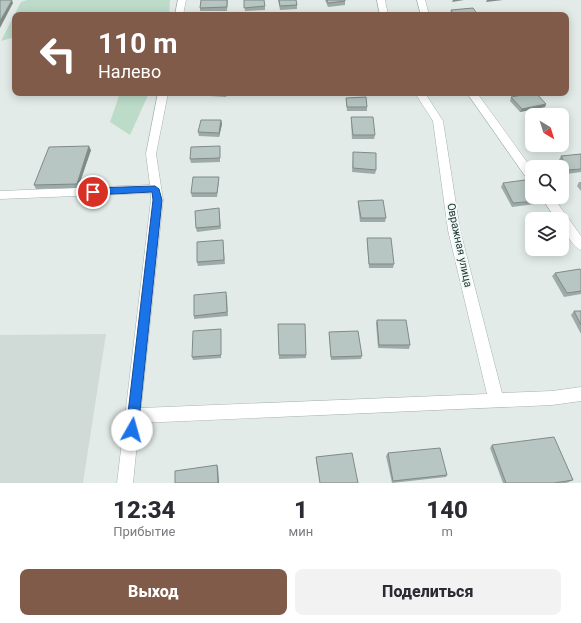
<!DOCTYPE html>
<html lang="ru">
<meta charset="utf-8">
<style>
:root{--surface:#fff;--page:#f2f2f3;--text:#2b2b33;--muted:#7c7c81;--accent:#805b49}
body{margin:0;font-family:Roboto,sans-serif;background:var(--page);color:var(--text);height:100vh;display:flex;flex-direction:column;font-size:15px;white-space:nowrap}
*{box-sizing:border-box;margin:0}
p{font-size:13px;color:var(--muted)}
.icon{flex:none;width:22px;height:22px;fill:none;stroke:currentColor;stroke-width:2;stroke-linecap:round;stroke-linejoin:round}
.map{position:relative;height:483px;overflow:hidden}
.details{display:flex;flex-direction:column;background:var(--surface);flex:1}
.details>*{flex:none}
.hud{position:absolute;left:12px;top:12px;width:557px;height:84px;border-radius:8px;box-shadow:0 2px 10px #0003;background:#805b49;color:#fff;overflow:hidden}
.needle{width:26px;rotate:142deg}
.controls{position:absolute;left:525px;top:108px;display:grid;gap:8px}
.controls a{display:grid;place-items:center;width:44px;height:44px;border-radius:8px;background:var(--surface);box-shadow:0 2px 10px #0003;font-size:20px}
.pin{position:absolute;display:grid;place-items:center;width:34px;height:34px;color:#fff;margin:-17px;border:2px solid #fff;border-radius:50%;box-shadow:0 1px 4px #0007}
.me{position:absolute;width:44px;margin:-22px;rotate:7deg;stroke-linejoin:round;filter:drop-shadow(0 0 3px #0008)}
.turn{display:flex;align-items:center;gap:14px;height:84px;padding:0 20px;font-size:18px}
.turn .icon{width:52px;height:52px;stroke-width:2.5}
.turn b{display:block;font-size:28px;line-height:34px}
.eta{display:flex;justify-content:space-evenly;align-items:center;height:68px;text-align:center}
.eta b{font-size:24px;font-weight:800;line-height:28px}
.action{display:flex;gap:8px;margin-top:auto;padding:8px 20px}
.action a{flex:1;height:46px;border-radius:8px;background:var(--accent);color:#fff;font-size:16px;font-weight:800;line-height:46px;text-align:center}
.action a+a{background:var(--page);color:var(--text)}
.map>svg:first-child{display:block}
</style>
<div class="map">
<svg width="581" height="483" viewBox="0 0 581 483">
<rect width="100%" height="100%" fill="#e2ebe8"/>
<polygon fill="#d0dbd8" points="106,334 83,483 0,483 0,335"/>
<g fill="#bcdbc9">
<polygon points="27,0 170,0 169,15 15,15 15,37 1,41 21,2"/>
<polygon points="120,93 149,93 130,135 110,122"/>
</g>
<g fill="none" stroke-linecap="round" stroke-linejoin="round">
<defs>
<g id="minor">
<polygon points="178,0 186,0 183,15 175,15"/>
<polygon points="377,0 385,0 388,15 380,15"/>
<polygon points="417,0 425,0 429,15 421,15"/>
<polygon points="158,93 168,93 156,154 163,200 141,408 487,394 448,230 433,121 415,93 425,93 443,121 460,230 502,393 552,391 581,387 581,401 552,405 139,423 133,483 117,483 151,200 151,193 0,199 0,191 150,185 146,154"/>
<polygon points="467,93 477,93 532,169 532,181 528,180"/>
<path d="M541,197H553L581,236V250C572,247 562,228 562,219H556Z"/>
</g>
</defs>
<use href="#minor" stroke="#a5b3b0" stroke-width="1"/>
<use href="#minor" fill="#fff" fill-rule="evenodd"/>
</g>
<g fill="#9daaa7">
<polygon points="201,0 228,0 227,11 200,11 200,8"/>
<polygon points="244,0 265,6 265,10 245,11"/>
<polygon points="278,0 296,0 297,5 297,9 280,10"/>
<polygon points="325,0 345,0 345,5 328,7"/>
<polygon points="451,10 478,15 450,15 450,14"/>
<polygon points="210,93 228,93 226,97 210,96"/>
<polygon points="511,97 546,104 545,107 520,112 510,101"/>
<polygon points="346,98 367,107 367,111 347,111 346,101"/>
<polygon points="351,117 375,135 374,139 352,139 351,121"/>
<polygon points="221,120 222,124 219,137 199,136 198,132"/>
<polygon points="220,146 220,162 191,163 190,159"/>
<polygon points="91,150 78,188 36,189 34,185"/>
<polygon points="353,152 376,170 375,174 352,172"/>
<polygon points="581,154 581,172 567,174 559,160 561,156"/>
<polygon points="219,181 217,197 192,197 191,193"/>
<polygon points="579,182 581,182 581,191 577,186"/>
<polygon points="503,183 537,201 535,204 512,207 501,187"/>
<polygon points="358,201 386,218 385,222 360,222 358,205"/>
<polygon points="219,208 221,229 197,232 196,228"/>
<polygon points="367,238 394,264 393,268 369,268 367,242"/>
<polygon points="223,240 225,264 198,266 197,262"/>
<polygon points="581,270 581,294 564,297 552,276 555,273"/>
<polygon points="227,295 228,316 194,319 194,316"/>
<polygon points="574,311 581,311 581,334 571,315"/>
<polygon points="377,320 410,345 409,349 378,348 376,323"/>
<polygon points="278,324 306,355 306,358 279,359"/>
<polygon points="221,329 221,358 193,360 192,357"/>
<polygon points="329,332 362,356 361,359 331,360 329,335"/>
<polygon points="492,445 573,480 569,482 566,483 503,483 490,448"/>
<polygon points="388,453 447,475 446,477 392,483 386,456"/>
<polygon points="316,457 358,483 320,483 316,460"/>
</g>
<g fill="#808b88">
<polygon points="12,0 13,3 0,28 0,21"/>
<polygon points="453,0 464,0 452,2"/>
<polygon points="487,0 503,0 486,2"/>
<polygon points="546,104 545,107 520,112 522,109"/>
<polygon points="221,120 222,124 219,137 219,133"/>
<polygon points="89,146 91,150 78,188 77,184"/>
<polygon points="217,465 218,467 219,483 218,483"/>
</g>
<g fill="#b7c6c2" stroke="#808b88">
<polygon points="0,0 12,0 0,21"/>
<polygon points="201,0 227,0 227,7 200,8"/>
<polygon points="244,0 264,0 265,6 244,8"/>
<polygon points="279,0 296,0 297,5 280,6"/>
<polygon points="327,0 345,0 345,1 328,3"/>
<polygon points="473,8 478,15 454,15 451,10"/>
<polygon points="533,93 536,93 546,104 522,109 511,97"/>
<polygon points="366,97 367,107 347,107 346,98"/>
<polygon points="351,117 373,117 375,135 353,135"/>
<polygon points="201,120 221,120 219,133 198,132"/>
<polygon points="89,146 77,184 34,185 49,147"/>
<polygon points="220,146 220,158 190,159 191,147"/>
<polygon points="353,152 376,153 376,170 353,168"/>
<polygon points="581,154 581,169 569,170 561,156"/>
<polygon points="193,177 219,177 217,193 191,193"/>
<polygon points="525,180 532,193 532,197 534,197 537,201 513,203 503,183"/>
<polygon points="383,200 386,218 361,218 358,201"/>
<polygon points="219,208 220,226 196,228 195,211"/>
<polygon points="367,238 391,238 394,264 369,264"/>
<polygon points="223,240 224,260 197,262 197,242"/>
<polygon points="580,269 581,270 581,291 567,293 555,273"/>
<polygon points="226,292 227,312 194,316 194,295"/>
<polygon points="574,311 581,311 581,325"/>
<polygon points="377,320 406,320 410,345 379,345"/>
<polygon points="278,324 305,324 306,355 279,355"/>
<polygon points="221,329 221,355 192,357 193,331"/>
<polygon points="358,331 362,356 331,357 329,332"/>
<polygon points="554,437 573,480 554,483 506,483 492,445"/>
<polygon points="440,448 447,475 393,481 388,453"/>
<polygon points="352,453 358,483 320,483 316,457"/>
<polygon points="217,465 218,483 175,483 175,471"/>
</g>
<polygon fill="#1a73e8" stroke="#114b97" points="155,186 159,189 162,200 138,430 136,434 132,436 128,434 126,430 153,200 152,192 93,195 89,192 93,188"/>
<g text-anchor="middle" stroke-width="4" stroke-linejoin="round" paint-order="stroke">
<g font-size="11" fill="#233b38" stroke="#f2f8f6">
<text transform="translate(460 245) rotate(78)" y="4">Овражная улица</text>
</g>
</g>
</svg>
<div class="controls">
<a><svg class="needle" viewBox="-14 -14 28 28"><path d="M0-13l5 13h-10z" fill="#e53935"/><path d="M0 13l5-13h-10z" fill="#7c7c81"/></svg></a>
<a><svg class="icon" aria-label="search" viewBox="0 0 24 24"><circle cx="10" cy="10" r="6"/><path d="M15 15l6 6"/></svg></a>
<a><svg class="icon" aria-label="layers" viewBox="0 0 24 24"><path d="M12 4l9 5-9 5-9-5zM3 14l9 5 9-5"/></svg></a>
</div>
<div class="pin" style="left:93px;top:192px;background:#d93025"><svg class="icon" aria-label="arrive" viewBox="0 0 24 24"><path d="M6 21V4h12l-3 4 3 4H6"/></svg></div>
<svg class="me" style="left:132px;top:430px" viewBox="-20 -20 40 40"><circle r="19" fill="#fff"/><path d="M0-13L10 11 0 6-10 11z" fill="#1a73e8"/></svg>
<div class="hud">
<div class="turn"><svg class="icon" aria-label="left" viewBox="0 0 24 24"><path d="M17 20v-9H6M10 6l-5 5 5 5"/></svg><div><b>110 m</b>Налево</div></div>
</div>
</div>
<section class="details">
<div class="eta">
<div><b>12:34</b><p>Прибытие</p></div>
<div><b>1</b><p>мин</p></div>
<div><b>140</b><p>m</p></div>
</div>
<div class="action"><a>Выход</a><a>Поделиться</a></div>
</section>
